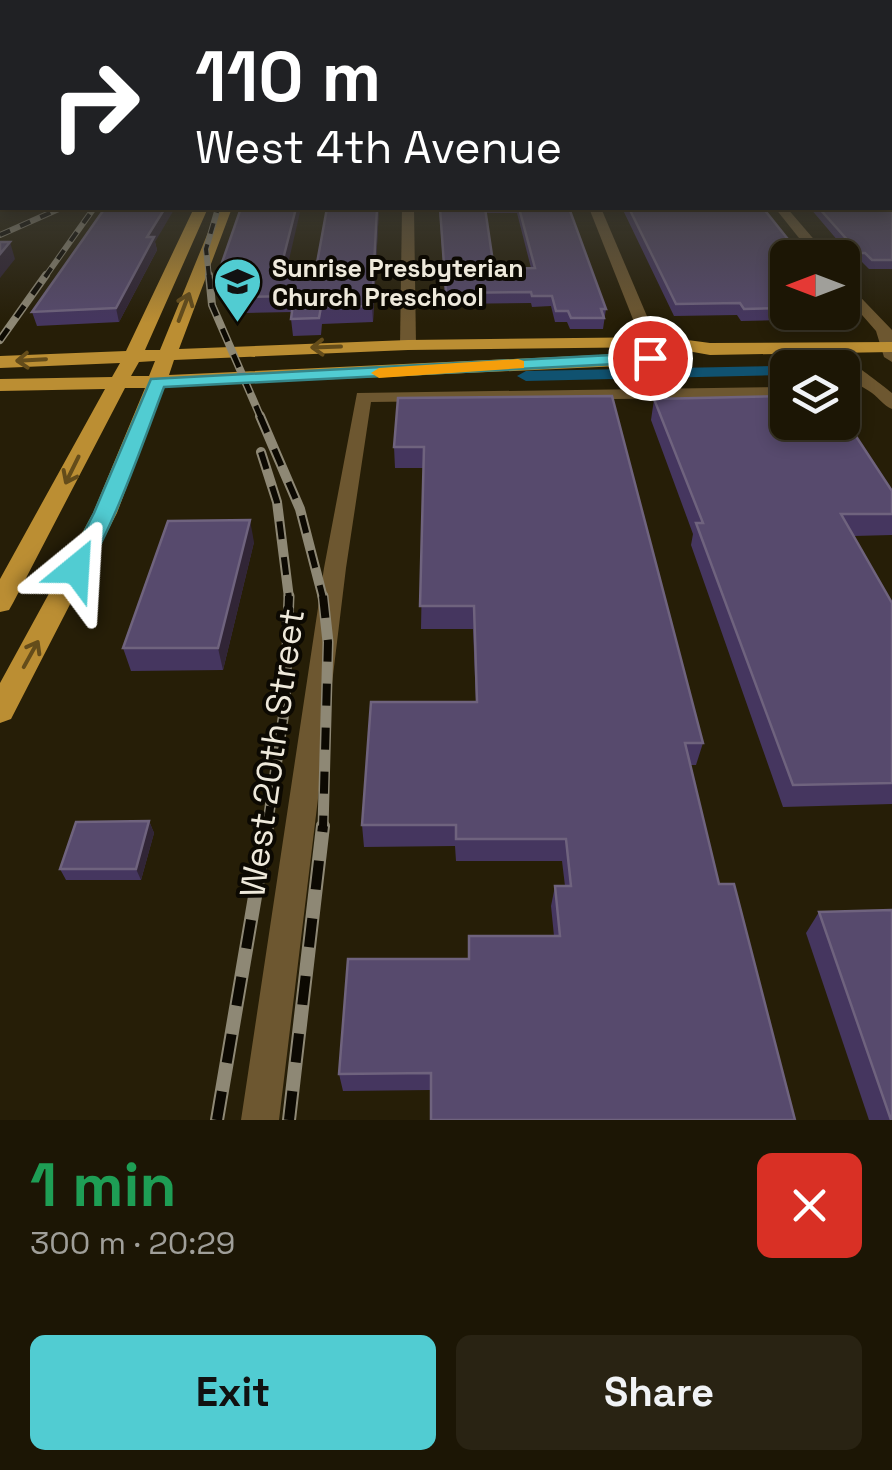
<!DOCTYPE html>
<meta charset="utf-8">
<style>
:root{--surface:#1c1605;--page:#292313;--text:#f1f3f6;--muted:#a09f9a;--line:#3a3527;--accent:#51ccd2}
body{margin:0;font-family:"Space Grotesk",sans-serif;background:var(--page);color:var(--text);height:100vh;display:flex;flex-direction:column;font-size:38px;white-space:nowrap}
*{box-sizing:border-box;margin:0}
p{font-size:32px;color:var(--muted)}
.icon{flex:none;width:55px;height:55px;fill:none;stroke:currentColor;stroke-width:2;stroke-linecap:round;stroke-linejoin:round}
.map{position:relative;height:1120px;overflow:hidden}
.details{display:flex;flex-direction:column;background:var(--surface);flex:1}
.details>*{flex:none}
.banner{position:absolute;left:0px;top:0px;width:892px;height:210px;box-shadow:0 5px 15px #0003,0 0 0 2px var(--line);background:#202124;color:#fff;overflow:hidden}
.needle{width:65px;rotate:270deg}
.tools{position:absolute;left:770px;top:240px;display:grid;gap:20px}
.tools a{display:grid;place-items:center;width:90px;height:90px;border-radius:15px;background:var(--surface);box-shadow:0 5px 15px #0003,0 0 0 2px var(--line);font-size:50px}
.pin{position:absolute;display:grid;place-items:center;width:85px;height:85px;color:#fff;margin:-42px;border:5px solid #fff;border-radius:50%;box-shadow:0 2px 10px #0007}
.me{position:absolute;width:110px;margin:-55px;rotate:27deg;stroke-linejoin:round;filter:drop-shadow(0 0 8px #0008)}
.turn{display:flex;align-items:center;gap:35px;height:210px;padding:0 30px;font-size:45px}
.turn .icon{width:130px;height:130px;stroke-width:2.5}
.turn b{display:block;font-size:70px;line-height:85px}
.round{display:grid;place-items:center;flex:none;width:105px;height:105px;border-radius:15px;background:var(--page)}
.overview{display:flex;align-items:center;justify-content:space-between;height:170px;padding:0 30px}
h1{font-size:60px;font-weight:600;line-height:75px;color:#1e9e55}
.cta{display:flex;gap:20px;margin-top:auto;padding:20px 30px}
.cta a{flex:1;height:115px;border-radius:15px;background:var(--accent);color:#111;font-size:40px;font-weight:600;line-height:115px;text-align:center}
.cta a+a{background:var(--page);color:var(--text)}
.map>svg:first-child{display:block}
</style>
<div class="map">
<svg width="892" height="1120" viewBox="0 0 892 1120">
<rect width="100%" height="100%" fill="#261e07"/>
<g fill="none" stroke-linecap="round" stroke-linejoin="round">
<polygon fill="#105270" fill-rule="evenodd" points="775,366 781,367 781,375 526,381 517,376 526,371"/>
<g fill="#6d5730" fill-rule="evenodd">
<polygon points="402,208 414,208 416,345 408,350 400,345"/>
<polygon points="589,208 601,208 658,342 656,345 642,342"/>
<polygon points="775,208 787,208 830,258 815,258"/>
<polygon points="842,278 892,330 892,362 884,357 876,331 842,292"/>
<path d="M824,343C829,345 888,389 892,393V409C883,405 880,399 872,393C862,386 852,382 842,374V368H836L818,351V345Z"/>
<polygon points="788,387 788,397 371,402 346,568 279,1120 241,1120 324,568 357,393"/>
</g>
<path fill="#bb8e33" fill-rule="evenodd" d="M194,208H208L145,350H160L218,208H232L179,349L408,340L665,337L710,343L892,342V352L710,355L665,347L408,350L174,360L169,375L641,353L650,359L641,365L164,387L117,513L11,719L0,723V683L93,513L145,388H125L13,603L9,610L0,612V579L105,389L0,391V379L112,377L120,363L0,368V356L126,351ZM155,361L149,376H131L139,362Z"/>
<defs>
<g id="rail-far4">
<polyline points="0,235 61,208"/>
<polyline points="45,277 94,208"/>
<polyline points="209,277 206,249 218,208"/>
</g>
<g id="rail-far3">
<polyline points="209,275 212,305 261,418"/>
<polyline points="0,340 46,275"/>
</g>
<g id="rail-far2">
<polyline points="260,416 300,509 323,598"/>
<polyline points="261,452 277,502 289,598"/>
</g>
<g id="rail-far1">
<polyline points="323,596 328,642 323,828"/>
<polyline points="267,828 285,705 289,596"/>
</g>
<g id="rail">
<polyline points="217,1120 267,826"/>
<polyline points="289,1120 323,826"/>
</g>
</defs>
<use href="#rail-far4" stroke="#8e8875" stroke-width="6"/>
<use href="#rail-far3" stroke="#8e8875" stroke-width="8"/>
<use href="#rail-far2" stroke="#8e8875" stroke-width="10"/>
<use href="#rail-far1" stroke="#8e8875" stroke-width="11"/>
<use href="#rail" stroke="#8e8875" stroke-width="14"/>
<use href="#rail-far4" stroke="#0c0902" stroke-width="4" stroke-dasharray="11" stroke-linecap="butt"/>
<use href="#rail-far3" stroke="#0c0902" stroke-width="5" stroke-dasharray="14" stroke-linecap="butt"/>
<use href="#rail-far2" stroke="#0c0902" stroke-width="6" stroke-dasharray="18" stroke-linecap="butt"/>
<use href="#rail-far1" stroke="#0c0902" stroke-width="8" stroke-dasharray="22" stroke-linecap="butt"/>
<use href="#rail" stroke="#0c0902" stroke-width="10" stroke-dasharray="29" stroke-linecap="butt"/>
</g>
<g fill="#45365f" fill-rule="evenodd">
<polygon points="0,166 2,166 2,208 45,208 36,212 0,212"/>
<polygon points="892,179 892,269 869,269 862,262 856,262 810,208 890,208"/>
<polygon points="379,208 373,322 322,324 321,335 293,336 291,319 292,312 245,313 237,289 220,289 218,274 315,274"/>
<path d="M439,208H569L606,309L603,329H570L567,322H555L551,306L532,307L531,303L446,304ZM486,213H517L531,268L494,269Z"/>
<polygon points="622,208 763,208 788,258 788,312 842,312 850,315 847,327 789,328 783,320 741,321 737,315 674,316"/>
<polygon points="155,242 157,250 119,322 37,326 32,312"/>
<polygon points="398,398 703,743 696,765 690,765 719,884 431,1090 343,1091 339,1074 468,959 469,936 554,936 551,906 555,886 565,886 562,861 456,861 455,846 364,847 362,825 476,702 473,629 421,629 424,468 395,468 394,447"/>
<polygon points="654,399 892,491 892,535 854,536 892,603 892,804 783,807 691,545 693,534 651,420"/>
<polygon points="254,542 223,670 131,671 123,648"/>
<polygon points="149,821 154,833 141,880 66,880 60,869"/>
<polygon points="819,912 892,1120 869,1120 806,933"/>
</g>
<g fill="#312536">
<polygon points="165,208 175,208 155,242 157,250 119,322 116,308 147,237"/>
<polygon points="296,208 301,208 282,290 279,275"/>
<polygon points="377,208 379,208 373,322 372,306"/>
<polygon points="10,242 15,259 0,278 0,254"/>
<polygon points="250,520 254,542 223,670 218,648"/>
<polygon points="149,821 154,833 141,880 136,869"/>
</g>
<g fill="#574a6d" stroke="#6f637e" stroke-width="2.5">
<rect x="0" y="166" width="2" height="31"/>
<polygon points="890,179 892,179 892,260 872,260 865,253 859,253 819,208 890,208"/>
<polygon points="105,208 165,208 147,237 154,237 116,308 32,312"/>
<polygon points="241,208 296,208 279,275 315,274 327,208 377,208 372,306 321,307 319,318 291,319 294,296 243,297 234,273 218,274"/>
<polygon points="440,208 485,208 494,269 535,268 519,208 569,208 606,309 601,309 604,318 571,318 568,311 556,311 552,296 532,296 531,292 446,293"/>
<polygon points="629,208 763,208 803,258 788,258 788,310 786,308 744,309 740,303 676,304"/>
<polygon points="0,242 10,242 0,254"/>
<polygon points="842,305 850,315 792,316 789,312 842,312"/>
<polygon points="612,396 703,743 685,743 719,884 734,884 795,1120 431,1120 431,1073 339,1074 348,959 469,959 469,936 560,936 555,886 571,886 566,839 456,839 456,825 362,825 371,702 477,702 474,606 420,606 424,447 394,447 398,398"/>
<polygon points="788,396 788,422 842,422 842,415 892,491 892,514 841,514 892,603 892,783 793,785 696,523 703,523 654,399"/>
<polygon points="250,520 218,648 123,648 168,521"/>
<polygon points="149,821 136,869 60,869 76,822"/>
<polygon points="892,910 892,1120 891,1120 819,912"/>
</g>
<defs><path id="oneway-shaft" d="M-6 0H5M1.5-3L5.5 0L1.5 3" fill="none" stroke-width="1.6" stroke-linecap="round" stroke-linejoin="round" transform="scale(2.5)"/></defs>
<g stroke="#644c1a">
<use href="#oneway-shaft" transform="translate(184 307) rotate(-69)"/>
<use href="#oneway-shaft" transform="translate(326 347) rotate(178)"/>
<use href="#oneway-shaft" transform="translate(31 360) rotate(177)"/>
<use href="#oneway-shaft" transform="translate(72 470) rotate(116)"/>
<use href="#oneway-shaft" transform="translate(31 654) rotate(-61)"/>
</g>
<linearGradient id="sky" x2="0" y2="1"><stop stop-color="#151004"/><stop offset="0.51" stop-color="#41413c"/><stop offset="1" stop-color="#41413c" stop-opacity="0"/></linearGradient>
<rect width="892" height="323" fill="url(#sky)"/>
<path fill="#51ccd2" stroke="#358588" stroke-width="2.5" d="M650,353L656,355V362L164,387C152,417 100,570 76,577L65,569L94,513L151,379Z"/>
<polygon fill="#f59e0b" points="518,359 524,361 524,368 379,378 371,373 379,368"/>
<defs>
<symbol id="school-pin" viewBox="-11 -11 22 30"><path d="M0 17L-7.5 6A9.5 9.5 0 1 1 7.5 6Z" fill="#51ccd2" stroke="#0c0902"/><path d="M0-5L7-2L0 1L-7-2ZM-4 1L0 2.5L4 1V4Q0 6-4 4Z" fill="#111"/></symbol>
</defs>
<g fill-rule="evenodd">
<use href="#school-pin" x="210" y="254" width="55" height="75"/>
</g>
<g text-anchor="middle" stroke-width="8" stroke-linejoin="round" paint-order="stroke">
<g font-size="25" font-weight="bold" fill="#eee9db" stroke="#0c0902" text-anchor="start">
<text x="272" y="277">Sunrise Presbyterian<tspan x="272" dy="29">Church Preschool</tspan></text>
</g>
<g font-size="35" fill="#eee9db" stroke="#0c0902">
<text transform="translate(272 753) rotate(-82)" y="12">West 20th Street</text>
</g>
</g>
</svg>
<div class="tools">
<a><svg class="needle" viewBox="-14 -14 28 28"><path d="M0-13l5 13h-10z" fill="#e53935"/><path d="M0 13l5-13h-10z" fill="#a09f9a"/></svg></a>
<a><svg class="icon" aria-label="layers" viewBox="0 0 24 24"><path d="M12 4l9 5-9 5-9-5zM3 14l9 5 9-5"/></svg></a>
</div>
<div class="pin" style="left:650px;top:358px;background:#d93025"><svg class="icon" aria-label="arrive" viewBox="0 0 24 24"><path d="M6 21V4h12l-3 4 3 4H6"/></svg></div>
<svg class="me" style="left:76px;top:569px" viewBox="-20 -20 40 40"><path d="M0-17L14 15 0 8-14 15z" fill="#51ccd2" stroke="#fff" stroke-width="4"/></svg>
<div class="banner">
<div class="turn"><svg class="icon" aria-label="right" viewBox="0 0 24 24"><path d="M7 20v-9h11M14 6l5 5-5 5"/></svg><div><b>110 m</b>West 4th Avenue</div></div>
</div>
</div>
<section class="details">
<div class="overview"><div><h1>1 min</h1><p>300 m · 20:29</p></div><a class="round" style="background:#d93025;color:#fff"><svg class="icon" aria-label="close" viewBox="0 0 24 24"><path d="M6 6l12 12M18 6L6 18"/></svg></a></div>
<div class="cta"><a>Exit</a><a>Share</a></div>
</section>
